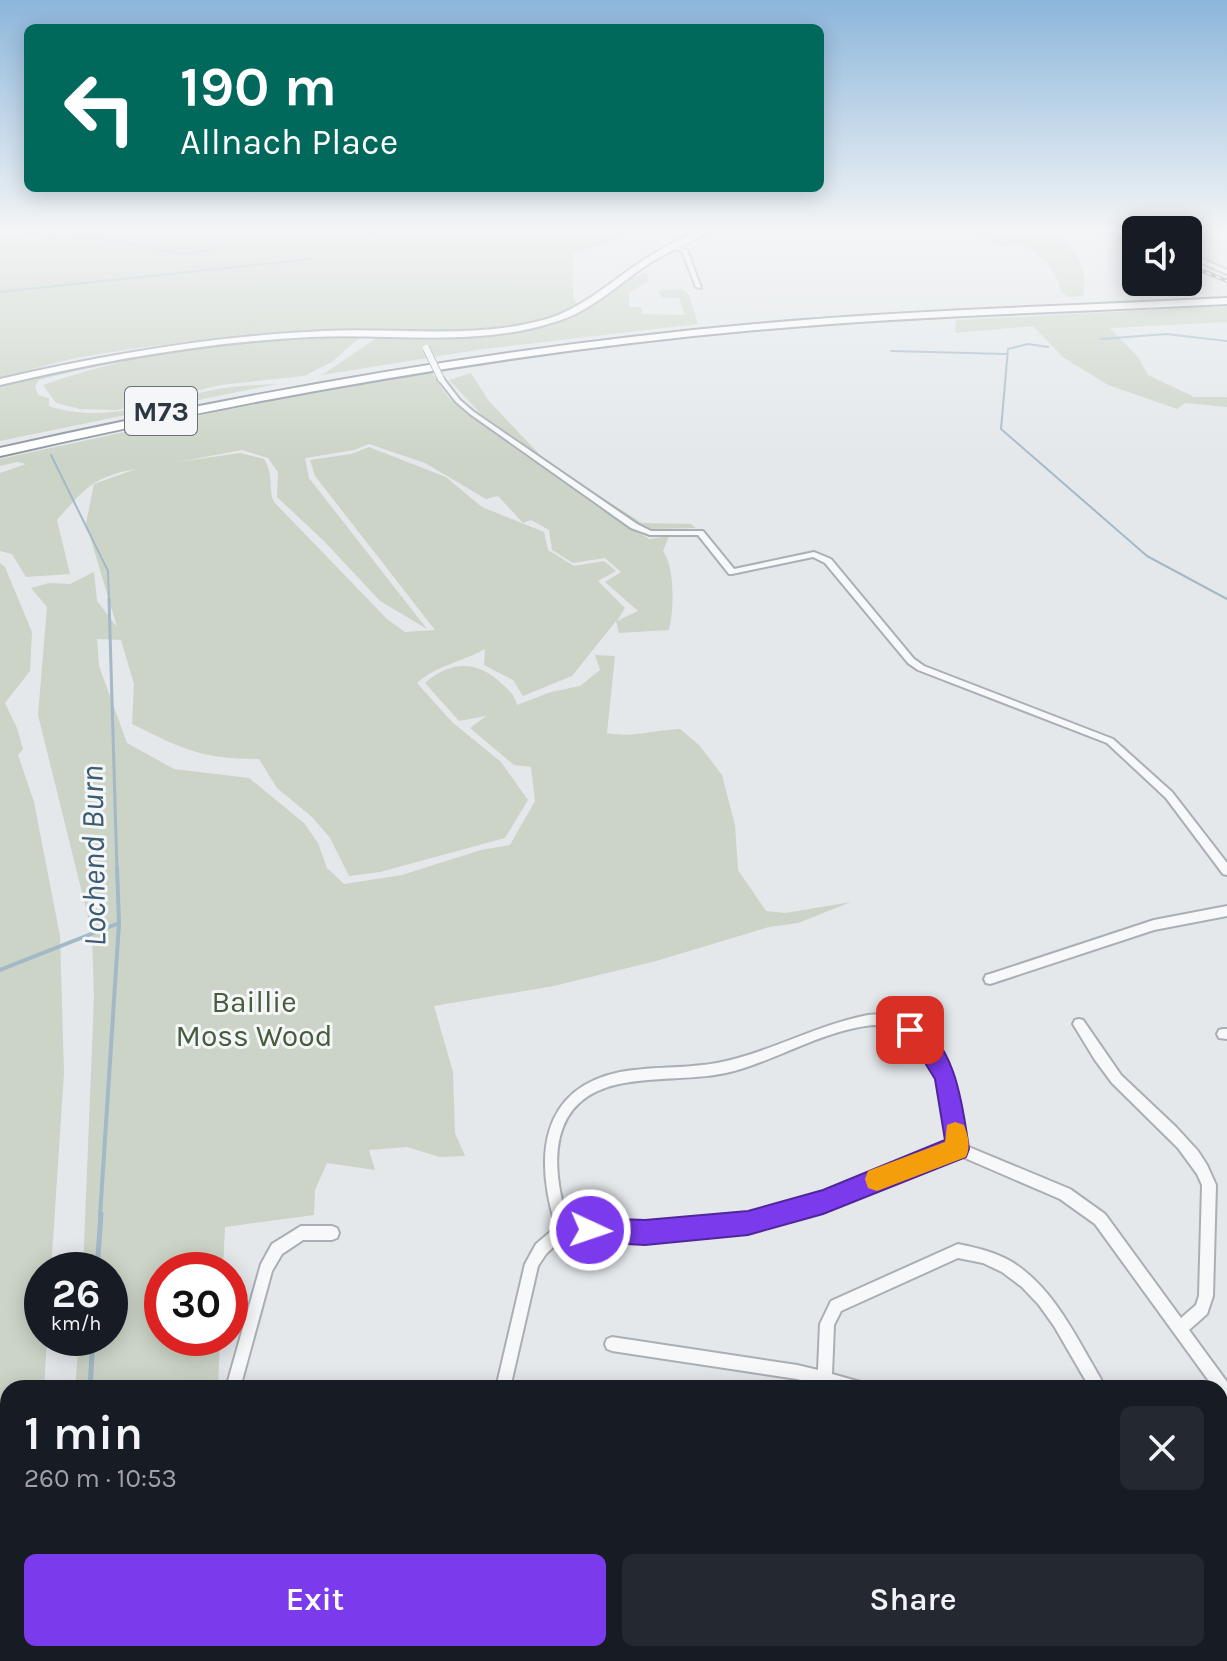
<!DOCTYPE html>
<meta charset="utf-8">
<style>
:root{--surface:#171b24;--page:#242831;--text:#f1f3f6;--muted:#9ea1a6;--accent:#7c3aed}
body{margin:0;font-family:Karla,sans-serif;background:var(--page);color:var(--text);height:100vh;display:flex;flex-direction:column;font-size:30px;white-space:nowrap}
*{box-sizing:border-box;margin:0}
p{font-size:26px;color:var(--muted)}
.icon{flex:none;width:44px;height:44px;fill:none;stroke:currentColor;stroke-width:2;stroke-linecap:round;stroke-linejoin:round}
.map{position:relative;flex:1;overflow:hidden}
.sheet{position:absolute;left:0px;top:1380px;width:1228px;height:282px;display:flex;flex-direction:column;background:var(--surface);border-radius:24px 24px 0 0;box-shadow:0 4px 20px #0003}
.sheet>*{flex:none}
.top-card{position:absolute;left:24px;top:24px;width:800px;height:168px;border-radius:12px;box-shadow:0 4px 20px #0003;background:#00695c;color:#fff;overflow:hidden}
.fabs{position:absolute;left:1122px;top:216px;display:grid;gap:16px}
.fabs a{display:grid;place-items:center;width:80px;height:80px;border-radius:12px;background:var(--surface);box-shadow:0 4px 20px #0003;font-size:40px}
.speed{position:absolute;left:24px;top:1252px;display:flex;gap:16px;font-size:40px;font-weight:700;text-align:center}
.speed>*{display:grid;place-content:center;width:104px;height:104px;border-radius:50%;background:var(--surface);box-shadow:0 4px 20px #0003;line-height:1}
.speed small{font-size:20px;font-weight:400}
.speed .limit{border:12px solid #d22;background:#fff;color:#111}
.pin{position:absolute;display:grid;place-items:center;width:68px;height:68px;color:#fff;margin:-34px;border-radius:16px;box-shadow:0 4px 12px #0006}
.me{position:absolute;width:88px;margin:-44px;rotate:93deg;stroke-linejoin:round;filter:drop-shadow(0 0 6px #0008)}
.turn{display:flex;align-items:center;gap:28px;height:168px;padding:0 24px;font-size:36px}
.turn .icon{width:104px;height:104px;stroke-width:2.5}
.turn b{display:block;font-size:56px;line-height:68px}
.round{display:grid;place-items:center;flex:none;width:84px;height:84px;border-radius:12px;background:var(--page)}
.headline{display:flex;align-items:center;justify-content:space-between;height:136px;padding:0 24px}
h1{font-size:48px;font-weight:600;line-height:60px}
.primary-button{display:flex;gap:16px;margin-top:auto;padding:16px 24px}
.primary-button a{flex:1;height:92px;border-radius:12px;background:var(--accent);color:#fff;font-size:32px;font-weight:600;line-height:92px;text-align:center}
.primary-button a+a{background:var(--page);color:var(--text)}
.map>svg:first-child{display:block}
</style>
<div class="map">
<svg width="1227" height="1661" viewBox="0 0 1227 1661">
<rect width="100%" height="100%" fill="#e4e8eb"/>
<g fill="#cbd4c6" fill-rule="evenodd">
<path d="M0,228H512L546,232H601L610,228H636L623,237L573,254V298L578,305C499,346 405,329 320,333C239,336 157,343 77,358C51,363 25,372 0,379Z"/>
<path d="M963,228H1049C1073,246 1089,266 1083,296L1069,297L1061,292C1053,263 1044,258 1019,243L1002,247Z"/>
<polygon points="647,273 648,282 629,292 629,307 642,307 642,314 685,315 679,298 662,298 658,291 682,289 689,295 698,324 477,350 322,375 378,337 461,338 547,327 585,308 631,276"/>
<polygon points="1227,306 1227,322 1110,328 1138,357 1148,375 1194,397 1227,397 1227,407 1185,403 1177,409 1108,385 1064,358 1033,326 955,333 956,320"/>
<path d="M360,337L332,362L304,376L220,385L117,410L80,409L56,403L43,385C142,350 254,336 360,337Z"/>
<path d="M110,362L39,380L35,386L38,395L49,398V406C103,424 155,403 208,391C230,386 254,385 277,384L0,441V386Z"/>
<path d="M431,372L448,397L462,410L599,508L649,539L669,536L663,551C675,567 674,610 669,630L619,633L616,621L572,676L523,696L513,680L484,665L485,649C462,662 437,665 417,683L452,722L501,762L528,800L505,838L380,872L349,876L330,838L312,817L277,788L259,759C200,759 183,749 132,724L134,684L121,640L97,639L99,666L127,743L174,769L249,778L304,823L318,843L327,868L344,884L402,875L481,850L510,845L535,801L531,767L514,765L470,728L486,716L459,721L425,683C451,660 479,660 503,685C510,691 515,696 517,705L551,692L580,686L600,670L595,655L615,656L607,733C632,738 655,730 680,729L699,745L722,775L735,825L738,870L766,911L785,913L851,902L798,923L769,927L656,961L554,986L434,1006L453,1072L455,1133L465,1156L440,1157L407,1147L369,1150L375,1170L327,1163L315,1190L314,1215L225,1227L223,1270H162V1338H220L218,1388H75L79,1338H110V1270H83L94,997L92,933L38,715L47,607L31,588L49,583L70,584L94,572L97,601L117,627L86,523L94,484L136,469C94,476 84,489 57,520L70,574L26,577L12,554L0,551V473L26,464L17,462L0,466V459L221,411ZM369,444L425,463L486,499L498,496L523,523L531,520L549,530L552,550L573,563L605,558L621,572L605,582L638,611L617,621L625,608L598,581L616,571L604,561L574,566L548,550L544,532L482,507L446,477L369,447L351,454L310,460L315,476L435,630L405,632L387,619L274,502C267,485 275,477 264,459L240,453L178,462L242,450L268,458L278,472L277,497L324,541L380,601L427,629L309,478L305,458L354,450Z"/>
<polygon points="471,373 488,400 541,456 570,477 642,523 691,524 696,528 651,529 637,524 481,414 449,380"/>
<polygon points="0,563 5,567 32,632 30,671 5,703 17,728 23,749 18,755 34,802 60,936 64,1073 51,1270 42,1270 42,1338 47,1338 44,1388 8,1388 8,1523 0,1527"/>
<polygon points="8,1533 8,1654 45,1654 45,1661 0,1661 0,1536"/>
<polygon points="56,1654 208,1654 207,1661 55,1661"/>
</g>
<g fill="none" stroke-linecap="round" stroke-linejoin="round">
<g stroke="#a3b9c7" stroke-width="2">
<polyline points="145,228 162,234 185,228"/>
<polyline points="314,229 405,238"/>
<polyline points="0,233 100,239 184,254 213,250 214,238"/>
<polyline points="0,292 311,259"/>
<polyline points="1101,339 1166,334 1227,341"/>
<polyline points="1048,347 1028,344 1008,349 1001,429 1147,556 1227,599"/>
<polyline points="891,351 1007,354"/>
<polyline points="51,455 108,571 109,601"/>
</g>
<polyline stroke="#a3b9c7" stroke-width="3" points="109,599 117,870"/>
<g stroke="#a3b9c7" stroke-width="4">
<polyline points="0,970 119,923"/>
<polyline points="100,1216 119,923 117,868"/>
</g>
<g stroke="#a3b9c7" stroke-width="5">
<polyline points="97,1270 101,1214"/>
<polyline points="90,1388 93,1338"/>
<polyline points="0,1558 8,1557"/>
<polyline points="74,1654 74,1661"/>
</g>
<defs>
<g id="minor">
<polygon points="1119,228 1124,228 1136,231 1136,234"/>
<polygon points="672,246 687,250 701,288 696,287 682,251 672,248"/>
<polygon points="1188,253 1227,270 1227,274 1188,257"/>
<polygon points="439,378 443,378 460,400 474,412 637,524 651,531 703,531 734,569 814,552 831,559 914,659 924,666 1113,739 1172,792 1227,863 1227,875 1223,874 1166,798 1107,743 918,670 908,663 825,563 813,557 732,574 729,574 698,535 650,535 631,528 470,414 456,402 438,379"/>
<polygon points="1227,906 1227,916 1154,930 990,984 986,983 984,979 986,975 990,974 1154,920"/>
<path d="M868,1015C942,1008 956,1090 964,1145L1070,1189L1105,1214L1181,1318L1196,1305L1199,1296L1202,1185L1197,1174L1178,1148L1112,1083L1095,1060L1073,1024L1075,1020L1079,1019L1083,1020L1121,1075L1176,1127L1198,1151L1207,1165L1216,1185L1213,1296L1207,1314L1189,1330L1227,1382V1401C1220,1398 1220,1396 1220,1388H1214L1095,1224L1060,1199L958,1155L943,1158C880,1185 816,1216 748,1229C688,1242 626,1238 565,1236L546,1254L538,1266L510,1388H496L525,1264L536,1244L556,1227C535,1160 538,1089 620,1072C652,1066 685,1069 717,1063C769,1053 816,1025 868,1015ZM873,1025C936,1025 945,1096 951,1144L943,1146C879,1172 815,1203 746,1216C687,1228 627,1225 568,1222C550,1166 547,1099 619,1084C657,1076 696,1081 734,1071C781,1058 824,1030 873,1025Z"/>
<polygon points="1223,1029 1227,1029 1227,1039 1219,1038 1217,1034 1219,1030"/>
<polygon points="301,1226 332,1226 337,1228 339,1233 337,1238 332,1240 303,1240 282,1254 272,1271 240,1388 226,1388 261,1264 272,1244"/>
<path d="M958,1244C977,1248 995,1252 1012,1262C1046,1283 1068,1321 1087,1355C1093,1366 1100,1376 1105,1388H1090L1054,1326L1039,1305L1022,1287L1002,1272L983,1263L958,1258L841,1311L834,1325L832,1374L864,1383L866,1388H831L797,1379L612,1351L607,1349L605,1344L607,1339L612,1337L797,1365L818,1370L820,1324L831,1301Z"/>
<rect x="222" y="1654" width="18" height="7"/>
<rect x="443" y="1654" width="18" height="7"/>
<polygon points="668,1654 686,1654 688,1661 670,1661"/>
<polygon points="1158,1654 1176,1654 1180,1661 1162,1661"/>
</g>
<g id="tertiary">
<polygon points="1227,1521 1227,1541 1220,1544 1220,1524"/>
<polygon points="969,1654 999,1654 996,1661 966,1661"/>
</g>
<path id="primary" d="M704,228H713C694,242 670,250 650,263C619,283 593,310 558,321C479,348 393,333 311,337C206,342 102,361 0,385V379C107,354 214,336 324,331C398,327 474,340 547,319C580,309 607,285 635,266C656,251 680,239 704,228Z"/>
<path id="motorway" d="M1227,298V304C1070,312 912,316 755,330C500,353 249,399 0,456V448C249,392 500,347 755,324C912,310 1070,306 1227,298Z"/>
</defs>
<use href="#minor" stroke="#a9afb5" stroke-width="4"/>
<use href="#tertiary" stroke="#a9afb5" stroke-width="4"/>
<use href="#primary" stroke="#a5adb5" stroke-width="4"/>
<use href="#motorway" stroke="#8d97a0" stroke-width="4"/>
<use href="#minor" fill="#f7f8f9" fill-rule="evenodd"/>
<use href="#tertiary" fill="#f7f8f9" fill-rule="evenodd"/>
<use href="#primary" fill="#fff" fill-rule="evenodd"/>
<use href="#motorway" fill="#fff" fill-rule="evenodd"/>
<defs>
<g id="rail">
<polyline points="1095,228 1136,244"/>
<polyline points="1188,265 1227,281"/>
</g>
</defs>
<use href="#rail" stroke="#7f8993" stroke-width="4"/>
<use href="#rail" stroke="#f4f6f8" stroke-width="2" stroke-dasharray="5" stroke-linecap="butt"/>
<defs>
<polyline id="minor-bridge" points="426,348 441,379"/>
</defs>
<use href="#minor-bridge" stroke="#a9afb5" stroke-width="8" stroke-linecap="butt"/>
<use href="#minor-bridge" stroke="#f7f8f9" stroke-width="6"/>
</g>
<linearGradient id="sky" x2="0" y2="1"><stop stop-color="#8cb6db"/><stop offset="0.5" stop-color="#f3f5f6"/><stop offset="1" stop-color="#f3f5f6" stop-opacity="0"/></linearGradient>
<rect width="1227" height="460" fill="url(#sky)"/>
<path fill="#7c3aed" stroke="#51269a" stroke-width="2" d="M910,1020C956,1038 963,1108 969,1149L966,1157L823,1214L748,1235L645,1245L590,1242L582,1239L578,1230L582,1221L590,1218L645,1220L748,1211L823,1190L945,1140L935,1079L919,1053L900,1030L903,1023Z"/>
<path fill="#f59e0b" d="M955,1122L964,1125C968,1136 971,1146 966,1157L877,1191L868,1188L865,1179L868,1171L945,1142L947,1125Z"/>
<g text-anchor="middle" stroke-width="6" stroke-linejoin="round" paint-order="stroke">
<rect fill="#f4f6f8" stroke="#697079" stroke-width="2" x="125" y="387" width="72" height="48" rx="6"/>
<g font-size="28" font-weight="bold" fill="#2d3742">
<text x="161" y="421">M73</text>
</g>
<g font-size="30" fill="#465c3c" stroke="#f4f6f8">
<text x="254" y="1012">Baillie<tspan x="254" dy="34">Moss Wood</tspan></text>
</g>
<g font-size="32" font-style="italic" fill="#3b5b72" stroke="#f4f6f8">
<text transform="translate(93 856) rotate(-91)" y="11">Lochend Burn</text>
</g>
</g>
</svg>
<div class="fabs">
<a><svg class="icon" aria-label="sound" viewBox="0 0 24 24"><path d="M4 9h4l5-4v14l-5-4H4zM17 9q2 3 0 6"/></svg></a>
</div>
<div class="speed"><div>26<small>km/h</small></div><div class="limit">30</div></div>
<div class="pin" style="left:910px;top:1030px;background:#d93025"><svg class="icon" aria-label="arrive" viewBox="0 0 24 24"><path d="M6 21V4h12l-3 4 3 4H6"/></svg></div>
<svg class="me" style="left:590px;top:1230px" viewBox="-20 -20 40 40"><circle r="17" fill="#7c3aed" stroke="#fff" stroke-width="3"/><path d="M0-11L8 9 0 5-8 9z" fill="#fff"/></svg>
<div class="top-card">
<div class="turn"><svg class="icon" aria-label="left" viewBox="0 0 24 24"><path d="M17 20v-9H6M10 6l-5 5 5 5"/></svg><div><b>190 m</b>Allnach Place</div></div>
</div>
<section class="sheet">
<div class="headline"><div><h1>1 min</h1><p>260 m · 10:53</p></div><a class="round"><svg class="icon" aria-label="close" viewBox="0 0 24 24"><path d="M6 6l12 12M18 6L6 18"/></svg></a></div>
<div class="primary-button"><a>Exit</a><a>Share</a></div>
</section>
</div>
